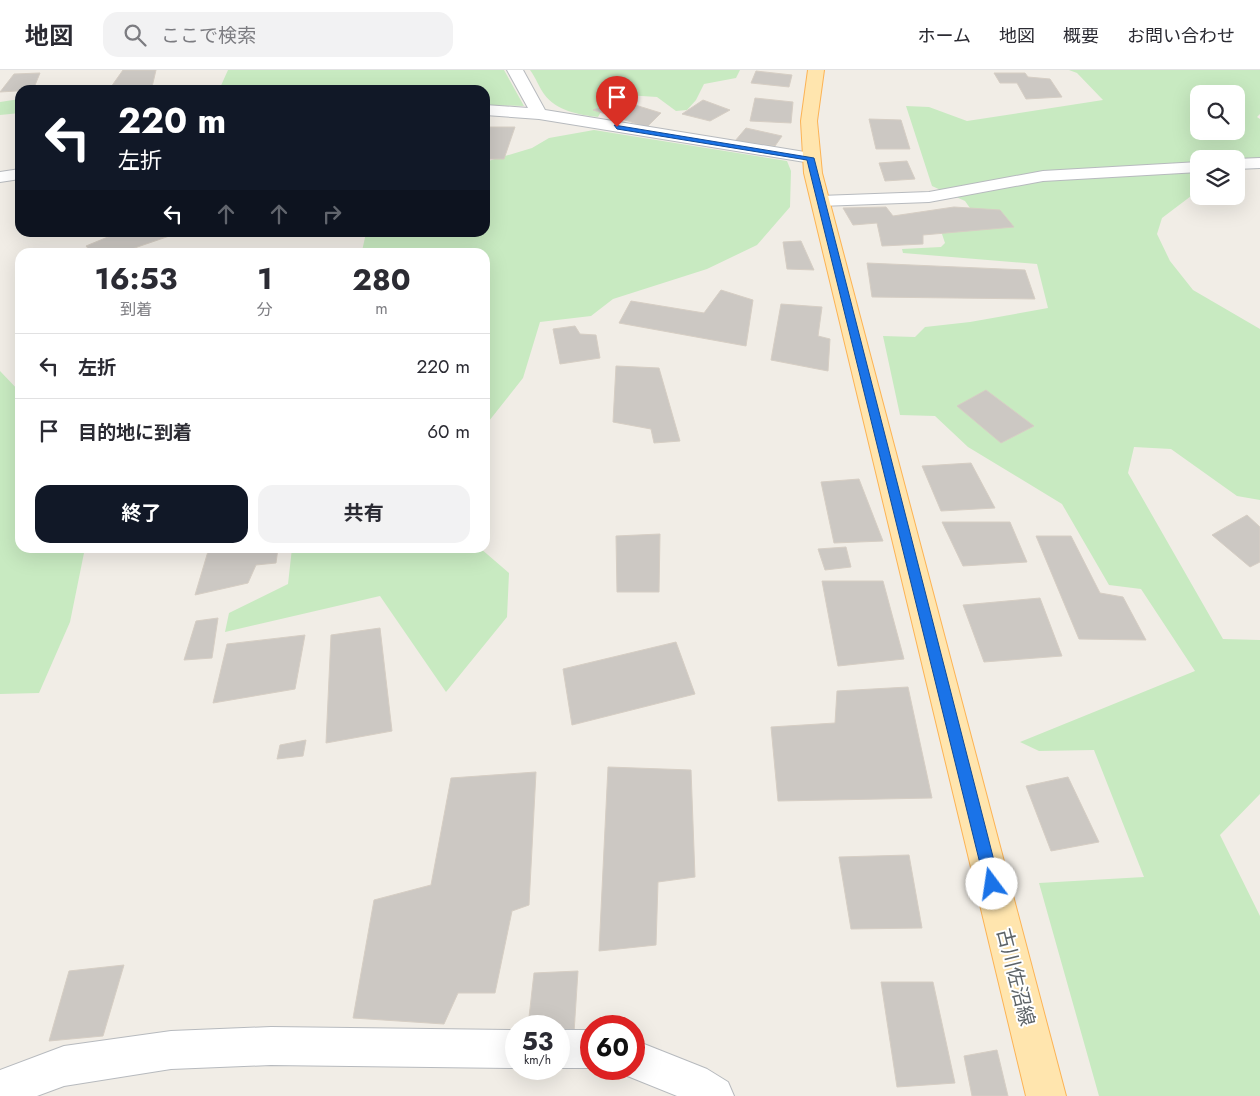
<!DOCTYPE html>
<html lang="ja">
<meta charset="utf-8">
<style>
:root{--surface:#fff;--page:#f2f2f3;--text:#2b2b33;--muted:#7c7c81;--line:#e1e1e2;--accent:#111827}
body{margin:0;font-family:Jost,"Noto Sans JP",sans-serif;background:var(--page);color:var(--text);height:100vh;display:flex;flex-direction:column;font-size:19px;white-space:nowrap}
*{box-sizing:border-box;margin:0}
p{font-size:16px;color:var(--muted)}
.icon{flex:none;width:28px;height:28px;fill:none;stroke:currentColor;stroke-width:2;stroke-linecap:round;stroke-linejoin:round}
.map{position:relative;flex:1;overflow:hidden}
.drawer{position:absolute;left:15px;top:178px;width:475px;height:305px;display:flex;flex-direction:column;background:var(--surface);border-radius:15px;box-shadow:0 5px 20px #0002}
.drawer>*{flex:none}
.guide{position:absolute;left:15px;top:15px;width:475px;height:152px;border-radius:15px;box-shadow:0 5px 20px #0002;background:#111827;color:#fff;overflow:hidden}
.controls{position:absolute;left:1190px;top:15px;display:grid;gap:10px}
.controls a{display:grid;place-items:center;width:55px;height:55px;border-radius:10px;background:var(--surface);box-shadow:0 5px 20px #0002;font-size:25px}
.speed{position:absolute;left:505px;top:945px;display:flex;gap:10px;font-size:25px;font-weight:700;text-align:center}
.speed>*{display:grid;place-content:center;width:65px;height:65px;border-radius:50%;background:var(--surface);box-shadow:0 5px 20px #0002;line-height:1}
.speed small{font-size:12px;font-weight:400}
.speed .limit{border:8px solid #d22;background:#fff;color:#111}
.pin{position:absolute;display:grid;place-items:center;width:42px;height:42px;color:#fff;margin:-51px -21px;border-radius:50% 50% 50% 0;rotate:-45deg;box-shadow:0 0 5px #0007}
.pin .icon{rotate:45deg}
.me{position:absolute;width:55px;margin:-28px;rotate:346deg;stroke-linejoin:round;filter:drop-shadow(0 0 4px #0008)}
.turn{display:flex;align-items:center;gap:18px;height:105px;padding:0 20px;font-size:22px}
.turn .icon{width:65px;height:65px;stroke-width:2.5}
.turn b{display:block;font-size:35px;line-height:42px}
.lanes{display:flex;align-items:center;height:48px;padding:0 20px;background:#0003;justify-content:center;gap:25px;direction:ltr}
.lanes .off{opacity:.35}
.eta{display:flex;justify-content:space-evenly;align-items:center;height:85px;text-align:center}
.eta b{font-size:30px;font-weight:700;line-height:35px}
.cta{display:flex;gap:10px;margin-top:auto;padding:10px 20px}
.cta a{flex:1;height:58px;border-radius:15px;background:var(--accent);color:#fff;font-size:20px;font-weight:700;line-height:58px;text-align:center}
.cta a+a{background:var(--page);color:var(--text)}
ul{padding:0;list-style:none}
li{display:flex;align-items:center;gap:15px;height:65px;padding:0 20px;border-top:1px solid var(--line)}
li div{flex:1}
li b{display:block;font-size:19px}
li em{font-style:normal}
header{display:flex;align-items:center;gap:30px;box-sizing:border-box;height:70px;padding:0 25px;background:var(--surface);border-bottom:1px solid var(--line)}
header strong{font-size:24px}
nav{display:flex;gap:28px;margin-inline-start:auto;font-size:18px}
.search{width:350px;height:45px;background:var(--page);display:flex;align-items:center;gap:12px;box-sizing:border-box;padding:0 18px;border-radius:15px;color:var(--muted);font-size:19px}
.map>svg:first-child{display:block}
</style>
<header>
<strong>地図</strong>
<div class="search"><svg class="icon" aria-label="search" viewBox="0 0 24 24"><circle cx="10" cy="10" r="6"/><path d="M15 15l6 6"/></svg>ここで検索</div>
<nav><a>ホーム</a><a>地図</a><a>概要</a><a>お問い合わせ</a></nav>
</header>
<div class="map">
<svg width="1260" height="1026" viewBox="0 0 1260 1026">
<rect width="100%" height="100%" fill="#f1ede6"/>
<g fill="#c8eac1" fill-rule="evenodd">
<polygon points="228,0 504,0 524,36 485,35 485,20 219,20"/>
<path d="M530,0H740L736,8L704,14L696,30L687,40L676,41L657,27L611,24L598,47C580,45 556,41 544,24C539,17 536,8 530,0Z"/>
<path d="M1069,0H1260V44L1257,47L1260,49V90L1236,99V89H1199V120L1162,148L1157,164L1170,191L1193,220L1260,259V430L1237,426L1171,379L1134,377L1128,403L1223,569L1260,570V724L1220,765L1260,846V1026H1099L1039,813L1144,807L1094,680L1039,681L1020,672L1195,601L1141,519L1109,515L1062,434L968,377L935,346L900,345L883,266L915,267L925,257L970,252L1048,238L1037,194L903,183L902,179L941,177L945,173L941,161L982,155L965,131L932,116L906,36L929,37L967,51L1103,30L1077,3ZM1199,24H1236V61H1199Z"/>
<polygon points="20,29 20,43 0,45 0,32"/>
<polygon points="594,60 787,91 791,101 790,137 757,175 707,199 613,229 591,246 540,252 523,308 485,356 485,182 429,182 429,179 362,181 366,163 485,162 485,92 532,78 549,68"/>
<polygon points="0,301 20,322 20,478 85,478 70,552 39,623 0,624"/>
<polygon points="292,478 480,478 509,503 507,547 446,622 380,526 225,562 229,543 288,514"/>
</g>
<g fill="#ccc8c3" stroke="#d6cec4">
<polygon points="123,0 156,0 152,17 111,17"/>
<polygon points="756,1 792,5 789,17 751,13"/>
<polygon points="40,3 33,20 0,22 14,4"/>
<polygon points="994,3 1025,3 1028,7 1050,9 1062,27 1026,29 1017,13 1000,13"/>
<polygon points="755,28 793,32 791,53 750,51"/>
<polygon points="619,30 661,43 647,57 593,40"/>
<polygon points="703,30 730,40 710,51 682,44"/>
<polygon points="869,49 901,50 910,79 876,79"/>
<polygon points="485,57 515,57 504,89 485,89"/>
<polygon points="746,58 782,66 775,76 735,71"/>
<polygon points="907,91 915,109 885,111 879,93"/>
<polygon points="886,137 893,146 954,137 1000,140 1014,157 923,165 923,174 882,176 877,153 853,155 843,138"/>
<polygon points="120,162 178,162 178,163 123,182 91,182 86,176"/>
<polygon points="801,171 814,200 787,199 783,172"/>
<polygon points="867,193 1025,200 1035,229 872,227"/>
<polygon points="721,220 753,230 746,276 619,253 631,231 704,243"/>
<polygon points="781,234 822,237 818,266 830,269 828,301 771,290"/>
<polygon points="575,256 580,264 596,265 600,288 560,294 553,259"/>
<polygon points="616,296 659,298 680,371 654,373 651,359 613,352"/>
<polygon points="986,320 1034,356 1001,373 957,336"/>
<polygon points="971,393 995,438 941,441 922,396"/>
<polygon points="859,409 883,471 834,473 821,412"/>
<polygon points="1247,445 1260,457 1260,492 1250,497 1212,465"/>
<polygon points="942,452 1010,452 1027,492 963,496"/>
<polygon points="660,464 659,522 617,522 616,466"/>
<polygon points="1036,466 1071,466 1100,523 1123,527 1146,570 1079,569"/>
<polygon points="846,477 851,497 825,500 818,479"/>
<polygon points="209,478 278,478 276,493 256,495 248,513 195,525"/>
<polygon points="822,511 883,511 904,589 838,596"/>
<polygon points="1040,528 1062,586 984,592 963,535"/>
<polygon points="218,548 212,588 184,590 196,551"/>
<polygon points="380,558 392,661 326,673 331,565"/>
<polygon points="305,565 295,619 213,633 227,574"/>
<polygon points="676,572 695,624 572,655 563,599"/>
<polygon points="908,617 932,728 778,731 771,657 835,653 837,621"/>
<polygon points="306,670 303,686 277,689 280,675"/>
<polygon points="608,697 691,700 695,807 658,812 656,875 599,881"/>
<polygon points="536,702 529,835 512,841 495,923 458,923 444,954 353,948 374,830 431,815 451,708"/>
<polygon points="1068,707 1099,772 1051,781 1026,716"/>
<polygon points="909,785 922,858 851,859 839,787"/>
<polygon points="124,895 103,966 49,971 69,901"/>
<polygon points="578,901 574,963 559,964 559,956 528,956 534,903"/>
<polygon points="881,912 933,912 955,1013 897,1017"/>
<polygon points="997,980 1008,1026 972,1026 964,986"/>
</g>
<g fill="none" stroke-linecap="round" stroke-linejoin="round">
<defs>
<g id="street">
<polygon points="507,0 523,0 545,40 811,83 817,84 820,88 817,92 811,93 539,49 485,45 485,35 528,38"/>
<polygon points="1260,88 1260,98 1236,99 1236,89"/>
<polygon points="1199,92 1199,102 1043,111 929,132 820,136 814,135 811,131 814,127 820,126 929,122 1043,101"/>
<polygon points="20,99 20,109 0,112 0,102"/>
<polygon points="271,957 516,960 516,998 271,995 171,999 64,1016 37,1026 0,1026 0,1000 64,976 171,961"/>
<rect x="559" y="960" width="32" height="38"/>
<polygon points="634,970 707,999 728,1012 734,1026 677,1026 620,1003 619,999 634,999"/>
</g>
<polygon id="primary" points="808,0 824,0 817,51 822,103 1066,1026 1026,1026 804,103 801,51"/>
</defs>
<use href="#street" stroke="#b7babe" stroke-width="2"/>
<use href="#primary" stroke="#fcb355" stroke-width="2"/>
<use href="#street" fill="#fff" fill-rule="evenodd"/>
<use href="#primary" fill="#ffe5ae" fill-rule="evenodd"/>
</g>
<polygon fill="#1a73e8" stroke="#114b97" points="614,55 814,88 1000,814 997,819 992,821 987,819 985,814 807,90 617,59"/>
<g text-anchor="middle" stroke-width="4" stroke-linejoin="round" paint-order="stroke">
<g font-size="20" fill="#5e6468" stroke="#fff">
<text transform="translate(1016 907) rotate(76)" y="7">古川佐沼線</text>
</g>
</g>
</svg>
<div class="controls">
<a><svg class="icon" aria-label="search" viewBox="0 0 24 24"><circle cx="10" cy="10" r="6"/><path d="M15 15l6 6"/></svg></a>
<a><svg class="icon" aria-label="layers" viewBox="0 0 24 24"><path d="M12 4l9 5-9 5-9-5zM3 14l9 5 9-5"/></svg></a>
</div>
<div class="speed"><div>53<small>km/h</small></div><div class="limit">60</div></div>
<div class="pin" style="left:617px;top:57px;background:#d93025"><svg class="icon" aria-label="arrive" viewBox="0 0 24 24"><path d="M6 21V4h12l-3 4 3 4H6"/></svg></div>
<svg class="me" style="left:992px;top:814px" viewBox="-20 -20 40 40"><circle r="19" fill="#fff"/><path d="M0-13L10 11 0 6-10 11z" fill="#1a73e8"/></svg>
<div class="guide">
<div class="turn"><svg class="icon" aria-label="left" viewBox="0 0 24 24"><path d="M17 20v-9H6M10 6l-5 5 5 5"/></svg><div><b>220 m</b>左折</div></div>
<div class="lanes"><svg class="icon" aria-label="left" viewBox="0 0 24 24"><path d="M17 20v-9H6M10 6l-5 5 5 5"/></svg><svg class="icon off" aria-label="ahead" viewBox="0 0 24 24"><path d="M12 20V5M6 11l6-6 6 6"/></svg><svg class="icon off" aria-label="ahead" viewBox="0 0 24 24"><path d="M12 20V5M6 11l6-6 6 6"/></svg><svg class="icon off" aria-label="right" viewBox="0 0 24 24"><path d="M7 20v-9h11M14 6l5 5-5 5"/></svg></div>
</div>
<section class="drawer">
<div class="eta">
<div><b>16:53</b><p>到着</p></div>
<div><b>1</b><p>分</p></div>
<div><b>280</b><p>m</p></div>
</div>
<ul>
<li><svg class="icon" aria-label="left" viewBox="0 0 24 24"><path d="M17 20v-9H6M10 6l-5 5 5 5"/></svg><div><b>左折</b></div><em>220 m</em></li>
<li><svg class="icon" aria-label="arrive" viewBox="0 0 24 24"><path d="M6 21V4h12l-3 4 3 4H6"/></svg><div><b>目的地に到着</b></div><em>60 m</em></li>
</ul>
<div class="cta"><a>終了</a><a>共有</a></div>
</section>
</div>
